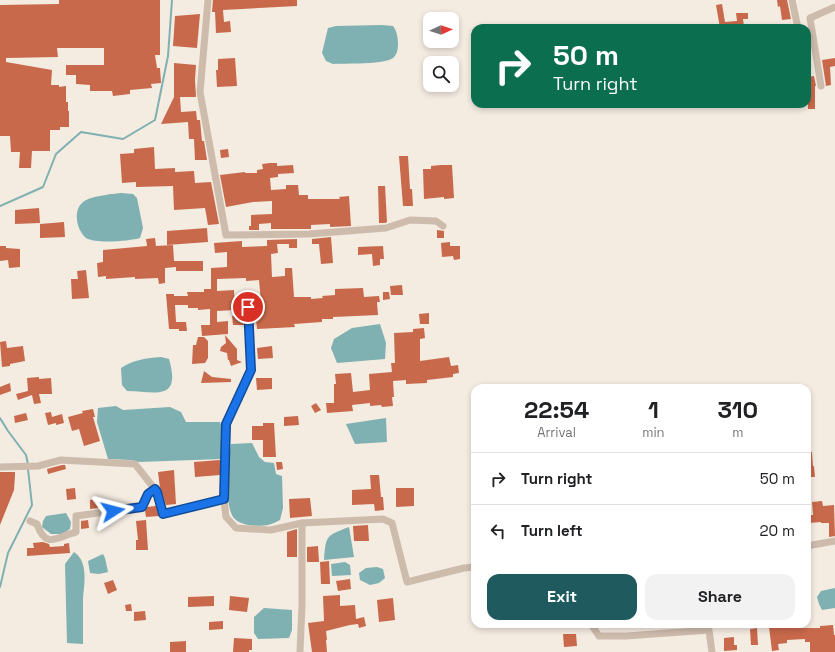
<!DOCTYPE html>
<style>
:root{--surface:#fff;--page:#f2f2f2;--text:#202124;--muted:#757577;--line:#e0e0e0;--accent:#1f5a5e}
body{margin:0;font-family:"Space Grotesk",sans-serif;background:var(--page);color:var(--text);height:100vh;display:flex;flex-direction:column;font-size:15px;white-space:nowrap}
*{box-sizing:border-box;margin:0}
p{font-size:13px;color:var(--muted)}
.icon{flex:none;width:22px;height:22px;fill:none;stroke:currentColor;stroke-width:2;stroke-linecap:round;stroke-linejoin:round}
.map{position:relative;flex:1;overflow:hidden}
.side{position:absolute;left:471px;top:384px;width:340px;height:244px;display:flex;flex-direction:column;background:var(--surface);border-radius:12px;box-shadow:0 2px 6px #0003}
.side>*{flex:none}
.top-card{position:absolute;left:471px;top:24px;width:340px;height:84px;border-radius:12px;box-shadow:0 2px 6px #0003;background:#0b6e4f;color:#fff;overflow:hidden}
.needle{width:26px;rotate:87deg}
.controls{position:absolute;left:423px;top:12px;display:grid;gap:8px}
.controls a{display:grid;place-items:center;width:36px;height:36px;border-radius:8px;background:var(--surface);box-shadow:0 2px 6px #0003;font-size:20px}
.pin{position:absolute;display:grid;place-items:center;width:34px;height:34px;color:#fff;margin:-17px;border:2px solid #fff;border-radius:50%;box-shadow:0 1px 4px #0007}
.me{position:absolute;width:44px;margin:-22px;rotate:81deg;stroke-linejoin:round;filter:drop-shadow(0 0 3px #0008)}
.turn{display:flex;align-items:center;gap:14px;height:84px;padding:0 16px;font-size:18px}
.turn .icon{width:52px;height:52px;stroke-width:2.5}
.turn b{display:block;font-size:28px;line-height:34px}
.eta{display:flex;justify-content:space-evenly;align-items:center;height:68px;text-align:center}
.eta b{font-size:24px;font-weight:700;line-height:28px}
.cta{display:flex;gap:8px;margin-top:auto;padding:8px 16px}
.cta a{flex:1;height:46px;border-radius:12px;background:var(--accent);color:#fff;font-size:16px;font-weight:700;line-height:46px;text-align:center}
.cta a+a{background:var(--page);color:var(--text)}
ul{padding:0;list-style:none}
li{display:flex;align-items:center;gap:12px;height:52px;padding:0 16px;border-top:1px solid var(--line)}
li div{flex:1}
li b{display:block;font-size:15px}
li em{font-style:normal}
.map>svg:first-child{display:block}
</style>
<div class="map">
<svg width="835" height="652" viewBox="0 0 835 652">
<rect width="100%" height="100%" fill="#f4ebe1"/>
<g fill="#7fb0b2">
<path d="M382,25L393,26C397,31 398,38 398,44C398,49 397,55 393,58C383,65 346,63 333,64L326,61L322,53L328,28L336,26Z"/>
<path d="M121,193L133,194L137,198L143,228L140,238C130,241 96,244 86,238C81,234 77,225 77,219C76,213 78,206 83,202C90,196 112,194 121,193Z"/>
<polygon points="380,324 386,343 385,359 337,363 331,348 334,339 352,328"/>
<path d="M161,357L169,359C181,401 157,392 127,391L122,385L121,368C133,360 146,358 161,357Z"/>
<polygon points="116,406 123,410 170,407 181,412 186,422 220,422 222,428 221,459 139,462 130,460 108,459 97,422 98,408"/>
<polygon points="386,418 387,442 355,444 346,424"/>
<path d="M252,443L259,457L265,462L274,463L276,474L282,476L283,508L280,520C276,522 272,524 268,525C257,527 237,526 232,515C224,498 228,462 231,444Z"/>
<polygon points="66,513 71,522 70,529 62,534 51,534 42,527 43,521 46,516"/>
<path d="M349,527L354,557L324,560C326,535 326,536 349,527Z"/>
<path d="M74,552C89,562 84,585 83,599C83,614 83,629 83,644L67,643L65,564Z"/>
<polygon points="103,554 105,558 108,572 99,574 90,573 88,561"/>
<polygon points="345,562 350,565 351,575 332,576 331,564"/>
<polygon points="377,567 383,569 385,578 379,583 370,585 360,580 359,573 366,568"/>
<polygon points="835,588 835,608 822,610 819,604 817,597 821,591"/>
<polygon points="264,608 292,610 292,630 289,638 258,639 254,633 254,617"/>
</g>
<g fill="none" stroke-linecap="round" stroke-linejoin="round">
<g stroke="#7fb0b2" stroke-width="2">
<polyline points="0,206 43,187 56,154 81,132 123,139 155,120 168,56 172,0"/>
<polyline points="0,418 8,431 26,455 28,464"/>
<polyline points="0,587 8,553 32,505 28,469"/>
</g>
</g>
<g fill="#c8694b">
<polygon points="59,0 160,0 160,55 155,55 157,68 160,68 161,83 151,84 152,88 130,90 130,94 113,96 112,91 90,91 90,85 76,84 76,75 66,75 66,65 104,65 104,48 57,48 58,57 6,58 6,62 52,70 51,85 59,85 59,87 66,86 66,102 68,102 68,111 69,111 69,127 60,127 60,130 50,130 50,151 32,151 31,168 19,168 20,152 11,152 10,136 0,136 0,5 59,4"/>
<polygon points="213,0 297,0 297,6 223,10 224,22 230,21 231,32 216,33 215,12 212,12"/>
<polygon points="777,0 787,0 791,19 782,20 780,6 778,7"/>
<polygon points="722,4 725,22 737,21 736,13 748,13 748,19 743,19 744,26 732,27 732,28 720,28 716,5"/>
<polygon points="200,14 197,48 173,46 175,16"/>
<polygon points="235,58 237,86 217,87 216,70 218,70 218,59"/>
<polygon points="835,58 835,66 830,67 831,85 826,86 822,60"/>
<polygon points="174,63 196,65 195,80 196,97 180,97 181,112 196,111 197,120 200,120 202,141 204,141 207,160 195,160 194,139 189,139 188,122 161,124 174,97"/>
<polygon points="814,76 816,86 815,86 815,109 808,109 807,77"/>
<polygon points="154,147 155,169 175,168 175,172 194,171 195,183 211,182 219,224 208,225 205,208 174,210 173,186 136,187 136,182 122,183 120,154 134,153 134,149"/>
<polygon points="228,149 229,157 221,158 220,150"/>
<polygon points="399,156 408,156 410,189 412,189 413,206 403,206"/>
<polygon points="270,163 277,163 277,166 293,165 294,173 278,174 278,177 270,178 271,190 286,189 286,185 298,185 299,195 308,195 308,199 340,199 339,197 349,196 351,226 330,227 330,224 311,225 311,229 271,229 271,223 259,224 259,230 249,230 249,226 251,226 251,215 272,214 272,201 253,202 226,207 220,175 245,172 245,173 257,173 257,170 263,169 262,164"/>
<polygon points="441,165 452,165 454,198 444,199 444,197 424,199 423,169 431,169 431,166"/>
<polygon points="378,186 385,186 387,222 385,223 379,223"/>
<polygon points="39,208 40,223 15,224 15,210"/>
<polygon points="64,222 65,237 40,238 40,224"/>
<polygon points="207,228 208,242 167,245 167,231"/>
<polygon points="437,230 444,231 444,238 437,238"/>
<polygon points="331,237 333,263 321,264 319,244 312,244 312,239"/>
<polygon points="155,238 156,246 173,245 174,261 203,261 203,271 176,271 176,267 165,268 165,283 159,284 158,278 135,279 135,277 106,279 106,276 98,277 97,263 103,262 103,250 147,246 146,239"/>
<polygon points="297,239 297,248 289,248 289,244 277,244 278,253 271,254 272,277 285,276 285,268 292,268 294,297 311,297 311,299 323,298 322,296 335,295 335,289 363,288 364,297 379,296 380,302 377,302 378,315 333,317 333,319 322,319 322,322 294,324 295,327 257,329 256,319 260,319 259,302 261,302 259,280 246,281 246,278 217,279 217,291 234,290 235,310 217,311 217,322 228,321 228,334 202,336 201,325 210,325 210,309 198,310 198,308 188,308 188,305 175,305 176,322 186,322 187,331 179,331 179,329 169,329 166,294 174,294 174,296 188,296 187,292 204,292 204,289 211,289 211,268 227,267 227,252 215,253 214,243 242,241 242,247 267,246 267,240"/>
<polygon points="450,242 450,246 460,246 460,259 454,260 453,256 442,257 441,243"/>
<polygon points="0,246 6,246 6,248 20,249 20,267 9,268 8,260 0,261"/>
<polygon points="383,246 384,259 380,259 380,265 373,266 372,254 358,255 358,247"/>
<polygon points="86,270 89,298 72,299 71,279 78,279 77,271"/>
<polygon points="402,285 403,295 391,295 390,286"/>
<polygon points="383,292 389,292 390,299 383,300"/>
<polygon points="429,313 429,324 420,324 419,314"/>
<polygon points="243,315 244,325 233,325 232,316"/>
<polygon points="424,328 425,338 420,339 420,361 449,357 451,366 458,365 459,373 453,374 453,377 427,380 427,383 406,384 406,380 393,381 394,397 392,397 393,406 382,407 381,405 370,406 370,403 352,405 353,411 327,413 326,403 334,403 334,384 336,384 335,374 351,373 353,392 370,390 369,374 392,372 391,363 395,363 394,333 413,332 413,329"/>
<polygon points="225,335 237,349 237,360 242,362 231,366 229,360 228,360 227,353 220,351 221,347 226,343"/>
<polygon points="198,337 204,337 208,341 208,358 205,363 192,364 193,345 196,345"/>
<polygon points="6,341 7,348 23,346 25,361 10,364 10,366 2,367 0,342"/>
<polygon points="272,346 273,358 258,359 257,348"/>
<polygon points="204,371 212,377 231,379 231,382 201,383"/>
<polygon points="39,377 39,379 51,378 52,394 39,394 41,403 34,404 32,395 18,400 16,394 28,391 27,378"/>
<polygon points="256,378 272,378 272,389 257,390"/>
<polygon points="10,383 11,391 0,395 0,387"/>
<polygon points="316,403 321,410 315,413 311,406"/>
<polygon points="93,409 95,417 93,417 100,441 84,446 79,429 72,431 68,417 83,413 82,411"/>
<polygon points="51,412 52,417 62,414 64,423 56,425 56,423 48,425 45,413"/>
<polygon points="26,413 28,420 15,423 14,416"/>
<polygon points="298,416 299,425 284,426 284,417"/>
<polygon points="263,423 274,423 276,457 263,457 263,440 252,440 252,426 263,426"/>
<polygon points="807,452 812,452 813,466 814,466 815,477 807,477"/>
<polygon points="220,460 220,475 195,477 194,462"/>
<polygon points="276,462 282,462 283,469 277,470"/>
<polygon points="62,465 65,465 66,469 48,474 47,469"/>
<polygon points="174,470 176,504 166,505 160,488 158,472"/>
<polygon points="0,472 15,472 15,475 14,490 0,525"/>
<polygon points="370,475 379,475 381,497 383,497 384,510 375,511 374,504 352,505 352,490 371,489"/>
<polygon points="75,488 76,499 67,500 66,489"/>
<polygon points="396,488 414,488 414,506 396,507"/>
<polygon points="310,498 312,516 290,518 289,499"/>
<polygon points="98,499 99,508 90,509 90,500"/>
<polygon points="822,501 823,506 834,505 835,536 829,537 829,523 821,523 821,522 809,523 808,515 813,515 812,502"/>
<polygon points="156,506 159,516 146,517 145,511 147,507"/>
<polygon points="88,520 89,528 81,529 81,521"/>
<polygon points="146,520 148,550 136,550 136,540 138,540 136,521"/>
<polygon points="368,525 369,541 354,541 353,526"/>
<polygon points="297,529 297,557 287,557 287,532"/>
<polygon points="43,542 49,544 50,547 64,546 64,544 69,543 70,553 27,556 27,548 34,548 33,543"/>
<polygon points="318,546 319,562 307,562 307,547"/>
<polygon points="329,561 330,584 321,584 320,562"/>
<polygon points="350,579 351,589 338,591 336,581"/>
<polygon points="113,580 117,590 108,594 104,583"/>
<polygon points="340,595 340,606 355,605 356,619 364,617 366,626 359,628 358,624 350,625 326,631 327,640 326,640 327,652 312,652 308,623 324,621 323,596"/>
<polygon points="214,596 214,606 188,607 188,597"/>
<polygon points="230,596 249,598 247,612 229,610"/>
<polygon points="393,598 395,620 379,622 377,600"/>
<polygon points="131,604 132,611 126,611 125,605"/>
<polygon points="145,611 146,620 134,621 134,612"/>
<polygon points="223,621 223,629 209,630 209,622"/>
<polygon points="833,625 834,635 835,635 835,652 810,652 810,642 805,642 805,639 787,640 787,643 778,644 779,650 772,651 769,627 800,626 800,628 820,628 820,626"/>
<polygon points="757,628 758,645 751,645 750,629"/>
<polygon points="563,634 576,634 577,646 564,647"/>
<polygon points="734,637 734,645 737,645 737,650 724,651 724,638"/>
<polygon points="234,638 252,639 252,650 249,650 249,652 233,652"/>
<polygon points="186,641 186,652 170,652 170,642"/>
</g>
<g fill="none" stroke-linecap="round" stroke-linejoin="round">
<g stroke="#cdbbac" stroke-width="7">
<polyline points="208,0 200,92 226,235 309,234 386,228 410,220 436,221 443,226"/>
<polyline points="792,0 798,28"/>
<polyline points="821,86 810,18 835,7"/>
<polyline points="248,307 251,370 226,424 224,499 226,517 236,528 271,530 302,523 383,519 392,523 407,582 464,568 475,567"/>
<polyline points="0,467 38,466 61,460 135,464 157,492 163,514 224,499"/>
<path d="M30,521L37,524C46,550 57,537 76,532V516L142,507L148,494L155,489"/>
<polyline points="807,546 835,541"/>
<polyline points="591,624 599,636 626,636 709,630 712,652"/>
<polyline points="300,652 302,605 302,523"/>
</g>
</g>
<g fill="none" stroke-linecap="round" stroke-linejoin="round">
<defs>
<polyline id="route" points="113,511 142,507 148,494 155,489 157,492 163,514 224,499 226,424 251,370 248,307"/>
</defs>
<use href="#route" stroke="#114b97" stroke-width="10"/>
<use href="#route" stroke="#1a73e8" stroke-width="7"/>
</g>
</svg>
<div class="controls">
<a><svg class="needle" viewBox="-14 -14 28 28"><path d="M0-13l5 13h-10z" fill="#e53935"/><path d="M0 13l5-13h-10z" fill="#757577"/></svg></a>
<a><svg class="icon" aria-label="search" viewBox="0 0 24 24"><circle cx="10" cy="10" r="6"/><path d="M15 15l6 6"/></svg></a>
</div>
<div class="pin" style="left:248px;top:307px;background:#d93025"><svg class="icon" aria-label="arrive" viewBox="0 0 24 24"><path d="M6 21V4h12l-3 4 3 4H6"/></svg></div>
<svg class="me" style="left:113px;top:511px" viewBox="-20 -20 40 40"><path d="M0-17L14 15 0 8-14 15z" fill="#1a73e8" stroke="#fff" stroke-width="4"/></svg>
<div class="top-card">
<div class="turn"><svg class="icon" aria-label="right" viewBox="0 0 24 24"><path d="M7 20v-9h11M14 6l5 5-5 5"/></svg><div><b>50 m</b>Turn right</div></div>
</div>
<section class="side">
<div class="eta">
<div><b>22:54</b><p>Arrival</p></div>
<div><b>1</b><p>min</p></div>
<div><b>310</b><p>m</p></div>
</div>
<ul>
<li><svg class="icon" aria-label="right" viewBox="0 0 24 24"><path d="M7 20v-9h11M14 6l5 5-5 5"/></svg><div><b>Turn right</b></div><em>50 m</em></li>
<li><svg class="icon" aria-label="left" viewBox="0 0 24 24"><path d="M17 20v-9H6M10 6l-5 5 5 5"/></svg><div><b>Turn left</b></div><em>20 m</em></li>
</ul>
<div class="cta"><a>Exit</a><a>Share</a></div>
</section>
</div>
